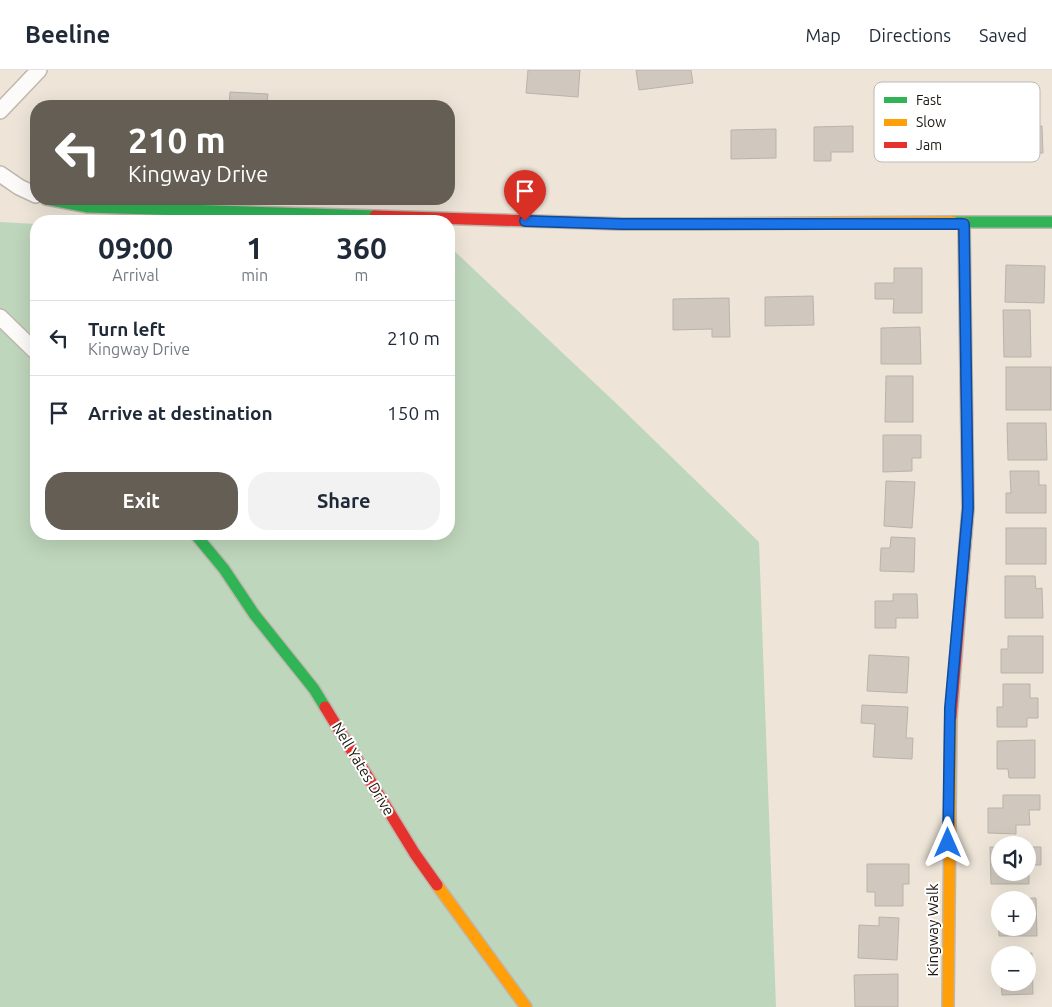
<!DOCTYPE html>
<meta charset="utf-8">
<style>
:root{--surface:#fff;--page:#f2f2f3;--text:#1f2937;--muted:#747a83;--line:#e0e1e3;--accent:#655e55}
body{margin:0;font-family:Ubuntu,sans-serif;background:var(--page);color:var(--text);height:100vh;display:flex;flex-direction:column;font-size:19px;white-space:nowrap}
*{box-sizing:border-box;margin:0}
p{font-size:16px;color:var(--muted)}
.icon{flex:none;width:28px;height:28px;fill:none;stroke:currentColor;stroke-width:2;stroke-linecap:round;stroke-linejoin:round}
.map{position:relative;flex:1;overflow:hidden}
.side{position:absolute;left:30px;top:145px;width:425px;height:325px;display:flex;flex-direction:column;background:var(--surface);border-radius:20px;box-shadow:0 5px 20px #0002}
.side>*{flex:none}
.hud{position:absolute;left:30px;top:30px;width:425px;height:105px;border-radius:20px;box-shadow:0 5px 20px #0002;background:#655e55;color:#fff;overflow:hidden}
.tools{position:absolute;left:991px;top:766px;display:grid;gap:10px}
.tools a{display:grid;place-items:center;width:45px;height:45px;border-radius:50%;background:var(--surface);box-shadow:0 5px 20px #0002;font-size:25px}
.pin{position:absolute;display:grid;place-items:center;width:42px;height:42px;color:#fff;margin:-51px -21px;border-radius:50% 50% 50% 0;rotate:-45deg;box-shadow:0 0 5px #0007}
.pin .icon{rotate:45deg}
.me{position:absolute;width:55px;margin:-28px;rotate:0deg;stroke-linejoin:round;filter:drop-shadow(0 0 4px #0008)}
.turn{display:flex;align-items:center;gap:18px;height:105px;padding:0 15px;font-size:22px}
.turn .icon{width:65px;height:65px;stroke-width:2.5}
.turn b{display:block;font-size:35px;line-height:42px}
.eta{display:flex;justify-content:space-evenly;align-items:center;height:85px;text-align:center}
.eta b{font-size:30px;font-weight:700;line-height:35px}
.button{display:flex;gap:10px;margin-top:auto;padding:10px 15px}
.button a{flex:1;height:58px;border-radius:20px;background:var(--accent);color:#fff;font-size:20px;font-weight:700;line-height:58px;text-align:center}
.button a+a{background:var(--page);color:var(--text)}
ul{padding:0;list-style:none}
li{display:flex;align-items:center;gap:15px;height:75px;padding:0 15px;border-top:1px solid var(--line)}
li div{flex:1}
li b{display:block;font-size:19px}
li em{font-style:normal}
header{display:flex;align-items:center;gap:30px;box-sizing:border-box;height:70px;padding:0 25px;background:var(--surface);border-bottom:1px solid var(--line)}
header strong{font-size:24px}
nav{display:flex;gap:28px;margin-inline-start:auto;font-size:18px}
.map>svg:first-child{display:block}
</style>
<header>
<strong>Beeline</strong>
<nav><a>Map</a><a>Directions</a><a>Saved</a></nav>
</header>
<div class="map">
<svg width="1052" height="937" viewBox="0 0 1052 937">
<rect width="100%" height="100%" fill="#eee5d8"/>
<polygon fill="#bed6bc" points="0,152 36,154 36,464 449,464 449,176 620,337 759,472 776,937 0,937"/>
<g fill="#d0c8be" stroke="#bab3aa" fill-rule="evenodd">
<polygon points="528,0 580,0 578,27 526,23"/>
<polygon points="636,0 691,0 693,13 639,20"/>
<polygon points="230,22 268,24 267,36 229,36"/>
<polygon points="853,56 853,82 831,82 831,91 814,91 814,57"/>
<polygon points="1001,56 1042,56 1043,83 1001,83"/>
<polygon points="776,59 776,88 731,89 731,60"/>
<polygon points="1006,195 1045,196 1044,233 1005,232"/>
<polygon points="894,198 922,198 922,243 893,243 894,229 875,229 875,213 894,213"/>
<polygon points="813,226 814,255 765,256 765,227"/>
<polygon points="729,228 730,267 712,267 712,259 673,260 673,229"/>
<polygon points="1003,240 1030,240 1031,287 1004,287"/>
<polygon points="920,257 921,294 881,294 881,258"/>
<rect x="1006" y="297" width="45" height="43"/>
<polygon points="886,306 913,306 913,352 885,352"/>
<polygon points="1007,353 1046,353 1047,390 1008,390"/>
<polygon points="883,365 921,365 921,388 912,388 912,401 883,402"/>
<polygon points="1010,401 1039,401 1039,415 1046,415 1046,443 1006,443 1006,423 1011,423"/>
<polygon points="886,411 915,412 912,458 884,456"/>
<rect x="1006" y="458" width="40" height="36"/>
<polygon points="891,467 915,468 914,502 880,501 881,478 890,478"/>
<polygon points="1005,506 1035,506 1036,519 1042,518 1043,548 1005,548"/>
<polygon points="893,524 917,524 918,548 896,548 896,558 875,558 875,531 893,531"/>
<polygon points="1008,566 1043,566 1043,603 1001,603 1001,579 1008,579"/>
<polygon points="869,585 909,587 907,623 867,621"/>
<polygon points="1003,614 1030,614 1030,628 1038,628 1038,648 1027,648 1027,657 997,657 997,637 1003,637"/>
<polygon points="862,635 908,637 906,668 913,668 912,689 873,687 875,654 861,653"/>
<polygon points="1035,670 1035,708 1009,708 1008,699 997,699 997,671"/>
<polygon points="1003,725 1040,725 1040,740 1029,740 1030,755 1016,755 1016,764 988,763 988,738 1003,738"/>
<polygon points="990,777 1000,777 1000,802 1028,802 1028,777 1041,777 1041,795 1029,795 1029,814 991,814"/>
<polygon points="867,794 909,794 909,814 903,814 903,836 875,836 875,822 867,822"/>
<path d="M1036,828L1037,866H999L998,829ZM1000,830H1028V858H1000Z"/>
<polygon points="879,847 899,848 897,890 858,888 859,855 879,856"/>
<polygon points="1032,883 1033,924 1002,925 1001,912 1028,912 1028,885 1000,884"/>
<polygon points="898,904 898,937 855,937 854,905"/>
</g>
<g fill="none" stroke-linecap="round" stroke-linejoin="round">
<defs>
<g id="street">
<polyline points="0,41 39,0"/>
<polyline points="0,104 19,117 36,125"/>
<polyline points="0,247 36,282"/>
</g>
<g id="fast">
<polyline points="46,129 88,137 375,146"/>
<polyline points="953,152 1052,152"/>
<polyline points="195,464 224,499 254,544 314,619 325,637"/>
</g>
<g id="slow">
<polyline points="964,153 966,303"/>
<polyline points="696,154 953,152"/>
<polyline points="437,815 526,937"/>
<polyline points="948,937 951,647"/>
</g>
<g id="jam">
<polyline points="375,146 622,154 696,154"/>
<polyline points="325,637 415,784 437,815"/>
<polyline points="951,647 968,439 966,303"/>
</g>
</defs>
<use href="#street" stroke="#beb7ad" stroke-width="18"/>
<use href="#fast" stroke="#beb7ad" stroke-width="14"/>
<use href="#slow" stroke="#beb7ad" stroke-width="14"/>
<use href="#jam" stroke="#beb7ad" stroke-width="14"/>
<use href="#street" stroke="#fcfbf9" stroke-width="15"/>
<use href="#fast" stroke="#30b455" stroke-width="11"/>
<use href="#slow" stroke="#ff9f0a" stroke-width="11"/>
<use href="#jam" stroke="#e5322d" stroke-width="11"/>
</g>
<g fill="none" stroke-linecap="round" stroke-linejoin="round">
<defs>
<polyline id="route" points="525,151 622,154 964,154 968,438 950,638 948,773"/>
</defs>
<use href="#route" stroke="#114b97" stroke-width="12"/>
<use href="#route" stroke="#1a73e8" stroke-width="9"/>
</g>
<g text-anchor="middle" stroke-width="4" stroke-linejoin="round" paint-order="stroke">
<g font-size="15" fill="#1b160e" stroke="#fff">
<text transform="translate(363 699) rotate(59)" y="5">Nell Yates Drive</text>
<text transform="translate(933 860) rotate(-90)" y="5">Kingway Walk</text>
</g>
</g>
<rect x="874" y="12" width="166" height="80" rx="8" fill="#fff" stroke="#bbb9b7" stroke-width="1"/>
<rect x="884" y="27" width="23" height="6" fill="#30b455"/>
<rect x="884" y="49" width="23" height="7" fill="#ff9f0a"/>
<rect x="884" y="72" width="23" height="6" fill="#e5322d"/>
<g font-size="14" fill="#1b160e">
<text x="916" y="35">Fast</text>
<text x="916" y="57">Slow</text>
<text x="916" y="80">Jam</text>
</g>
</svg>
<div class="tools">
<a><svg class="icon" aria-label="sound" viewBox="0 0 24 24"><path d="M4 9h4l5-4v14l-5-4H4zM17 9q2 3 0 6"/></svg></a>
<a>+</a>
<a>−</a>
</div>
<div class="pin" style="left:525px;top:151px;background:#d93025"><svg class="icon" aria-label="arrive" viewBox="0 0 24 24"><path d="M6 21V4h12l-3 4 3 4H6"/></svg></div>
<svg class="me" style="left:948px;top:773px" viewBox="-20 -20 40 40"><path d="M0-17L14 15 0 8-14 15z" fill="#1a73e8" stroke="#fff" stroke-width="4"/></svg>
<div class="hud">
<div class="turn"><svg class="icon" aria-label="left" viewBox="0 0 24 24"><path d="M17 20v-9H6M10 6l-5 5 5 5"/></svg><div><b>210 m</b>Kingway Drive</div></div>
</div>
<section class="side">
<div class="eta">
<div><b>09:00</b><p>Arrival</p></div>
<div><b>1</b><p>min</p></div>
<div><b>360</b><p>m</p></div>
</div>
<ul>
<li><svg class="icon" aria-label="left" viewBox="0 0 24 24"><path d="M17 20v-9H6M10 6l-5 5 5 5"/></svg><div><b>Turn left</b><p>Kingway Drive</p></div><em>210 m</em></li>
<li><svg class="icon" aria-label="arrive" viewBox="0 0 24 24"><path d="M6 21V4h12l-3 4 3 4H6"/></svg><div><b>Arrive at destination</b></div><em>150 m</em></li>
</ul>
<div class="button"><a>Exit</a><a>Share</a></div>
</section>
</div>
